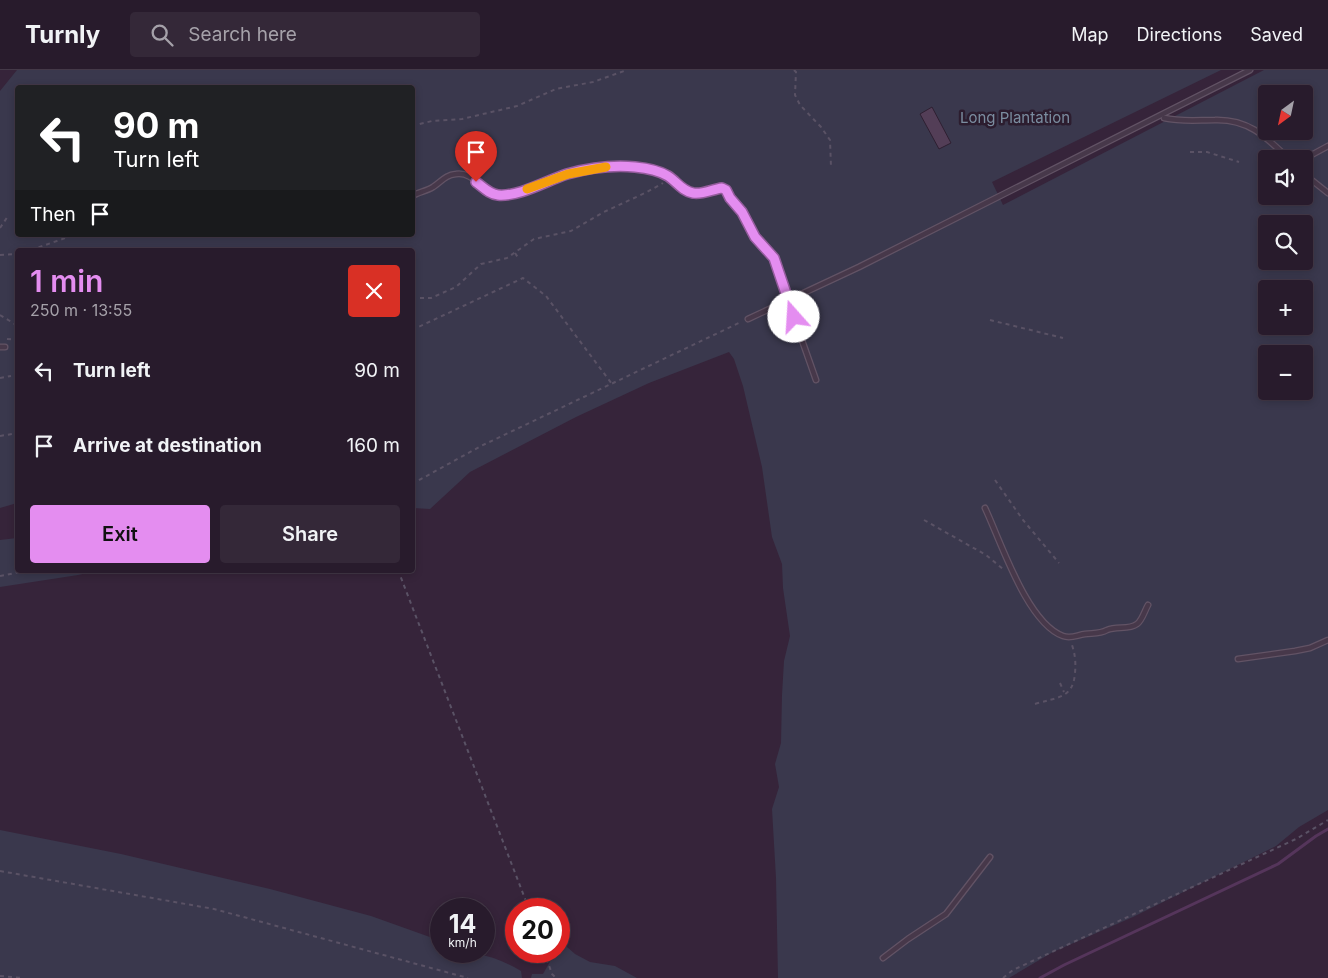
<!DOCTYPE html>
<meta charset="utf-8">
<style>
:root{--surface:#281b2c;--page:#342838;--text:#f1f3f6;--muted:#a5a1a9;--line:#443948;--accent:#e48df0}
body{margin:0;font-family:Inter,sans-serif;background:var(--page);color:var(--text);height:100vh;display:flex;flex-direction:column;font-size:19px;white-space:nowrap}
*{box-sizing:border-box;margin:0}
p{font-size:16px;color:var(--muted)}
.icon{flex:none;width:28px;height:28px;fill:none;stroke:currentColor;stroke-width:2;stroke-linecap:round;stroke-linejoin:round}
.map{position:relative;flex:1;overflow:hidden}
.side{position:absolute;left:15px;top:178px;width:400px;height:325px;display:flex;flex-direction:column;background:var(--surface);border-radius:5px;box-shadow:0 2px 8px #0003,0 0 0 1px var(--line)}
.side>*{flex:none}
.guide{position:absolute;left:15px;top:15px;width:400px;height:152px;border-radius:5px;box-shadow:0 2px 8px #0003,0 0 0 1px var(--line);background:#202124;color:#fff;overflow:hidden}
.needle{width:32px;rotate:213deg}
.buttons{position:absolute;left:1258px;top:15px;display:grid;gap:10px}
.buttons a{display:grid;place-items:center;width:55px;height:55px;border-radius:5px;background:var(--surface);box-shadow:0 2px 8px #0003,0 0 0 1px var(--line);font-size:25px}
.speed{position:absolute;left:430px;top:828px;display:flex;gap:10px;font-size:25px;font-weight:700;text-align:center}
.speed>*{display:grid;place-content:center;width:65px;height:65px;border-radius:50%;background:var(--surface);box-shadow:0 2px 8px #0003,0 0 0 1px var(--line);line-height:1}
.speed small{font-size:12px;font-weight:400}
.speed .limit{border:8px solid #d22;background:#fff;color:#111}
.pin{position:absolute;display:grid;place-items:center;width:42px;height:42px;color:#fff;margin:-51px -21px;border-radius:50% 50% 50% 0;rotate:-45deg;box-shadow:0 0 5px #0007}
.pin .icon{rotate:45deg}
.me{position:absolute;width:55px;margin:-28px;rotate:341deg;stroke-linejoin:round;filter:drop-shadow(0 0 4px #0008)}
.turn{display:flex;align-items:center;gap:18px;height:105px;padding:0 15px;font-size:22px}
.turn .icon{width:65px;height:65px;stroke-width:2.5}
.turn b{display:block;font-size:35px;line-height:42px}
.then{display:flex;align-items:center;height:48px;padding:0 15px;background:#0003;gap:10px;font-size:19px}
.round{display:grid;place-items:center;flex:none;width:52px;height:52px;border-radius:5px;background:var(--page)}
.overview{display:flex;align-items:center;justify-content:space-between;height:85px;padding:0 15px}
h1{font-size:30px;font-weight:600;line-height:38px;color:var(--accent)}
.action{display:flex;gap:10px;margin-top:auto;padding:10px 15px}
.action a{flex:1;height:58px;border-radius:5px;background:var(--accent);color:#111;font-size:20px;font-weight:600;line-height:58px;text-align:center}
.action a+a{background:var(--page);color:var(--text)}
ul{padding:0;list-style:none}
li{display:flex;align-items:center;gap:15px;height:75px;padding:0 15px}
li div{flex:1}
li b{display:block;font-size:19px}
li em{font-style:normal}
header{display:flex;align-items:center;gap:30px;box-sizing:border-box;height:70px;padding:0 25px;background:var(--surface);border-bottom:1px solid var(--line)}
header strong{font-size:24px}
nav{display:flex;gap:28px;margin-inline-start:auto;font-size:18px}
.search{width:350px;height:45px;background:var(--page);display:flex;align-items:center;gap:12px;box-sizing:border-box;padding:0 18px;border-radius:5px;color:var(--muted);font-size:19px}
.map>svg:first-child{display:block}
</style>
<header>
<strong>Turnly</strong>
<div class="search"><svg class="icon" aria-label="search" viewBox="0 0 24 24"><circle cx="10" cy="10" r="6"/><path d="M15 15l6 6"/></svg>Search here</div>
<nav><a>Map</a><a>Directions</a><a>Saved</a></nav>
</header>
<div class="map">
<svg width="1328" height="908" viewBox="0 0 1328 908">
<rect width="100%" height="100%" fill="#36243a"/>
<g fill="#3a384d" fill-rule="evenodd">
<path d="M17,0H1221L992,112L1003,135L1264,0H1328V740L1299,757L1276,776L1133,847L1053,882L1009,908H778L776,808L772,739L779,717L775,694L781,673L782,625L784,591L790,566L783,518L782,494L772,467L762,397L743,316L734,289L729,282L649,313L576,347L470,402L430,439L413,438L412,180H18L17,433L0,438V21ZM18,18H412V165H18ZM1266,24H1304V61H1266ZM1266,89H1304V126H1266ZM1266,154H1304V191H1266ZM1266,219H1304V256H1266ZM1266,284H1304V321H1266Z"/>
<polygon points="17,468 18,500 101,500 78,505 0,517 0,470"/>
<path d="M0,760L121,784L270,819L371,846L441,871V881C471,881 495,885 521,901L522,908H0Z"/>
<polygon points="559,870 575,884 590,892 615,896 637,908 531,908 532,904 543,904 552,888 551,881 559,881"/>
</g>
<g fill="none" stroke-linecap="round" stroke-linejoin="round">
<polyline stroke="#55355b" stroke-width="3" points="1040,908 1064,895 1278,794 1316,766 1328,759"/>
</g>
<polygon fill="#533e57" stroke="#2e1f31" points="932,37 951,73 939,79 920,44"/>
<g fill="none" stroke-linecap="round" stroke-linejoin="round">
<defs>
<g id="lane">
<path d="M1164,48C1182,52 1197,50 1215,50C1249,49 1266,67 1289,89"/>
<polyline points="1304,89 1328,76"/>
<polyline points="1304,104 1328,123"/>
<path d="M412,126C419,122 427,121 433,117C441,112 445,105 456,104C476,101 485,128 506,125C528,122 547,110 567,104C589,98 613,95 635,97C646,98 658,100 668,106C676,111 682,121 693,123C702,125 713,119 722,118L726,120L730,128L742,142L755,167L773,188L816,310"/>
<polyline points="748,249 859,197 1250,0"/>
<polyline points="0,277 5,277"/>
<path d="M985,438C1001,472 1027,553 1063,566C1071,569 1077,565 1085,564C1093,563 1100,564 1107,560C1117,556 1129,560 1137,554C1142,551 1145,540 1148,535"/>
<polyline points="1238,589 1295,581 1310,578 1328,570"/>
<polyline points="883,888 908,869 946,844 990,787"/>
</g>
</defs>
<use href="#lane" stroke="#625365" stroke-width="7"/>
<g stroke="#5a5265" stroke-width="2" stroke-dasharray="4 4" stroke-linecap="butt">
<polyline points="794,0 796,2 795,25 800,35 821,57 830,70 831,97"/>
<polyline points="412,56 432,51 462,49 517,36 556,19 593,12 627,0"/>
<polyline points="1190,82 1207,82 1239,92"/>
<polyline points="0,158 8,146"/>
<polyline points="31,180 74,165"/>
<polyline points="515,183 519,189"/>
<polyline points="0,185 18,184"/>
<polyline points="412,228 431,228 456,217 481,194 507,188 534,169 571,161 604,142 647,122 663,113"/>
<polyline points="0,245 18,256"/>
<polyline points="990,250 1063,268"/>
<polyline points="412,260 523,208 546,226 612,314"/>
<polyline points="7,269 18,270"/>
<polyline points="0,308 11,306"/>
<polyline points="0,366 18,363"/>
<polyline points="995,410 1023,450 1059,493"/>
<polyline points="412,414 481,376 741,252"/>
<polyline points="924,450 986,485 1003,499"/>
<polyline points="398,500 529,839"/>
<polyline points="0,506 30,500"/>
<polyline points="1060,613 1064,622"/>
<path d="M1035,634C1057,627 1073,629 1075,603C1076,592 1075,584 1072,575"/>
<polyline points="0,801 214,839 468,908"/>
<polyline points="544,881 552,904 556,908"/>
<polyline points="0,906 22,908"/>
<polyline points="1003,908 1013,900 1296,769 1328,750"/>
</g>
<use href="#lane" stroke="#47384a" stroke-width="4.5"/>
</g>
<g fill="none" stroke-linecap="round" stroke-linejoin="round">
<defs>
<path id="route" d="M476,112C483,117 489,124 498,125C519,127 548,110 567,104C589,98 613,95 635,97C646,98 658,100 668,106C676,111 682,121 693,123C702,125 713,119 722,118L726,120L730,128L742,142L755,167L774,188L794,247"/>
</defs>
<use href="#route" stroke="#945c9c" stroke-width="12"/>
<use href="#route" stroke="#e48df0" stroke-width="9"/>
<polyline stroke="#f59e0b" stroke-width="9" points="527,119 568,104 606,97"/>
</g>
<g text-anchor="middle" stroke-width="5" stroke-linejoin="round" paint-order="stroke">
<g font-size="15" fill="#7b8da0" stroke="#2c1d2f">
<text x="1015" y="53">Long Plantation</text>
</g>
</g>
</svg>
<div class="buttons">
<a><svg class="needle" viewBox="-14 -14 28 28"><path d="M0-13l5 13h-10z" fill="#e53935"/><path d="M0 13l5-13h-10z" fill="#a5a1a9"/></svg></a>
<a><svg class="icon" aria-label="sound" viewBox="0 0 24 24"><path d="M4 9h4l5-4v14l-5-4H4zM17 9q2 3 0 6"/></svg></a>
<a><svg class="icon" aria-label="search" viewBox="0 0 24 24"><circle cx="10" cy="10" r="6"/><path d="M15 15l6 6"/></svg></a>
<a>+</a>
<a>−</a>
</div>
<div class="speed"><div>14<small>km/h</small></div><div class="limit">20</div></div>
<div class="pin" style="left:476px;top:112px;background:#d93025"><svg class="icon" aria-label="arrive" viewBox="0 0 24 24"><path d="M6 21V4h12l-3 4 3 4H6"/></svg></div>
<svg class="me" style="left:794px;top:247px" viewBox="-20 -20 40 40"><circle r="19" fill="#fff"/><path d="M0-13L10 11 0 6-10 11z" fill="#e48df0"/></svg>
<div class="guide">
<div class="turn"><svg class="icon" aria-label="left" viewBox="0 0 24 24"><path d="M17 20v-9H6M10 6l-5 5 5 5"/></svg><div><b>90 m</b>Turn left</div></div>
<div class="then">Then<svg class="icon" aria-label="arrive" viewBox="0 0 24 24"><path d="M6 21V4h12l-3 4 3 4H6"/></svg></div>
</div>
<section class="side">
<div class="overview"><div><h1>1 min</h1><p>250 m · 13:55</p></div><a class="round" style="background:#d93025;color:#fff"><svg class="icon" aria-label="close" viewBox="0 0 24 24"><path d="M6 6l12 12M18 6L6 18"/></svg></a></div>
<ul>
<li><svg class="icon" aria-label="left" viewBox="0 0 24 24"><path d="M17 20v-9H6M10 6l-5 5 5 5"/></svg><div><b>Turn left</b></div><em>90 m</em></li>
<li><svg class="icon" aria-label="arrive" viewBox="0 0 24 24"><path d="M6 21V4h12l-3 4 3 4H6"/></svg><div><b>Arrive at destination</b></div><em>160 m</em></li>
</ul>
<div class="action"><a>Exit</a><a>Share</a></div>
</section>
</div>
